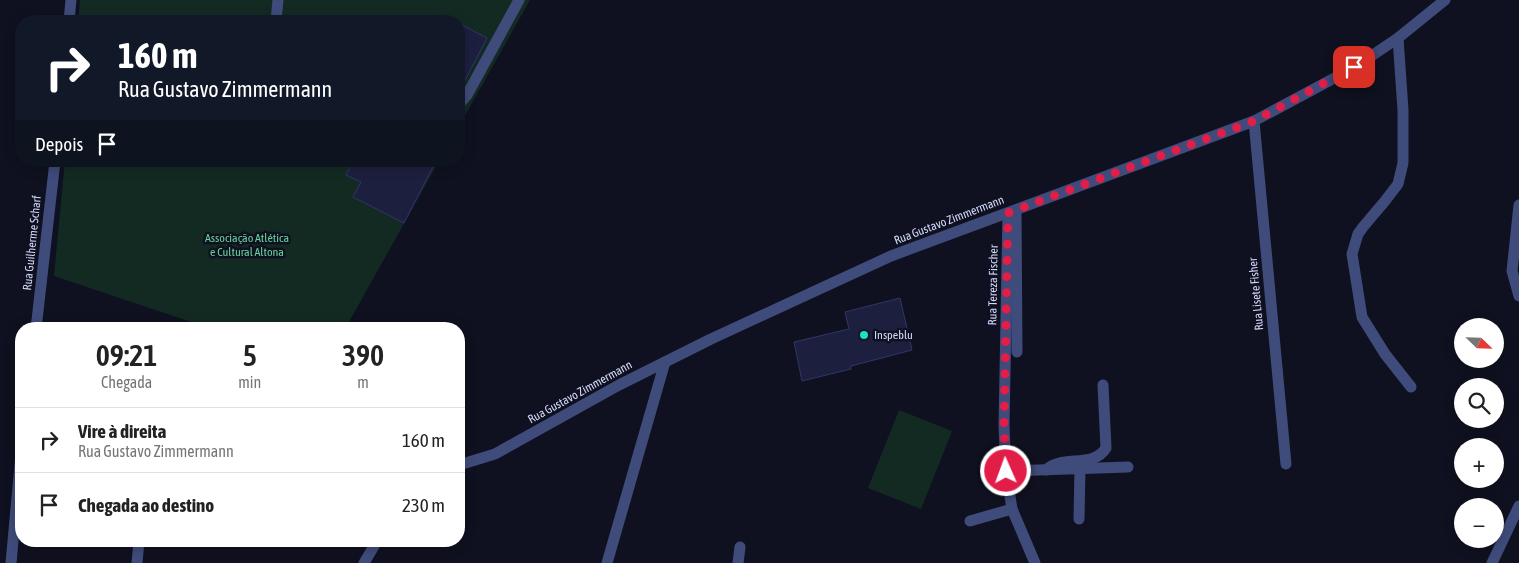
<!DOCTYPE html>
<html lang="pt">
<meta charset="utf-8">
<style>
:root{--surface:#fff;--page:#f6f6f6;--text:#222;--muted:#767676;--line:#e0e0e0}
body{margin:0;font-family:"Asap Condensed",sans-serif;background:var(--page);color:var(--text);height:100vh;display:flex;flex-direction:column;font-size:19px;white-space:nowrap}
*{box-sizing:border-box;margin:0}
p{font-size:16px;color:var(--muted)}
.icon{flex:none;width:28px;height:28px;fill:none;stroke:currentColor;stroke-width:2;stroke-linecap:round;stroke-linejoin:round}
.map{position:relative;flex:1;overflow:hidden}
.details{position:absolute;left:15px;top:322px;width:450px;height:225px;display:flex;flex-direction:column;background:var(--surface);border-radius:20px;box-shadow:0 2px 12px #0003}
.details>*{flex:none}
.banner{position:absolute;left:15px;top:15px;width:450px;height:152px;border-radius:20px;box-shadow:0 2px 12px #0003;background:#111827;color:#fff;overflow:hidden}
.needle{width:32px;rotate:113deg}
.tools{position:absolute;left:1454px;top:318px;display:grid;gap:10px}
.tools a{display:grid;place-items:center;width:50px;height:50px;border-radius:50%;background:var(--surface);box-shadow:0 2px 12px #0003;font-size:25px}
.pin{position:absolute;display:grid;place-items:center;width:42px;height:42px;color:#fff;margin:-21px;border-radius:10px;box-shadow:0 2px 8px #0006}
.me{position:absolute;width:55px;margin:-28px;rotate:358deg;stroke-linejoin:round;filter:drop-shadow(0 0 4px #0008)}
.turn{display:flex;align-items:center;gap:18px;height:105px;padding:0 20px;font-size:22px}
.turn .icon{width:65px;height:65px;stroke-width:2.5}
.turn b{display:block;font-size:35px;line-height:42px}
.then{display:flex;align-items:center;height:48px;padding:0 20px;background:#0003;gap:10px;font-size:19px}
.eta{display:flex;justify-content:space-evenly;align-items:center;height:85px;text-align:center}
.eta b{font-size:30px;font-weight:600;line-height:35px}
ul{padding:0;list-style:none}
li{display:flex;align-items:center;gap:15px;height:65px;padding:0 20px;border-top:1px solid var(--line)}
li div{flex:1}
li b{display:block;font-size:19px}
li em{font-style:normal}
.map>svg:first-child{display:block}
</style>
<div class="map">
<svg width="1519" height="563" viewBox="0 0 1519 563">
<rect width="100%" height="100%" fill="#0f1120"/>
<g fill="#132a23">
<polygon points="80,0 530,0 459,126 459,21 78,21"/>
<polygon points="65,161 439,161 345,329 212,329 54,276"/>
<polygon points="899,410 952,431 921,509 868,488"/>
</g>
<g fill="#1d1f3f" stroke="#313569">
<polygon points="462,25 487,38 459,92 459,32"/>
<polygon points="353,161 436,161 404,223 353,197 361,182 346,175"/>
<polygon points="900,298 912,350 851,366 851,369 802,381 794,342 849,329 845,312"/>
</g>
<g fill="none" stroke-linecap="round" stroke-linejoin="round">
<g stroke="#3f4c7b" stroke-width="11">
<polyline points="69,21 71,0"/>
<polyline points="276,21 278,0"/>
<polyline points="1398,38 1403,110 1403,163 1398,184 1385,201 1363,227 1358,234 1352,254 1362,317 1385,354 1411,387"/>
<polyline points="459,104 467,95 519,0"/>
<polyline points="1254,121 1286,464"/>
<polyline points="1519,205 1512,271 1519,296"/>
<polyline points="1016,210 1017,352"/>
<polyline points="1008,213 1004,426 1006,471 1012,509 1035,563"/>
<polyline points="36,329 55,161"/>
<polyline points="459,465 495,454 619,385 711,339 891,256 1254,121 1355,67 1398,38 1445,0"/>
<path d="M1046,470C1062,454 1093,469 1106,448L1103,385"/>
<polyline points="1006,471 1128,467"/>
<polyline points="1079,519 1080,469"/>
<polyline points="970,521 1012,509"/>
<polyline points="11,563 21,454"/>
<polyline points="137,563 139,541"/>
<polyline points="364,563 377,541"/>
<polyline points="607,563 665,362"/>
<polyline points="738,563 740,547"/>
<polyline points="1492,563 1519,506"/>
</g>
</g>
<g fill="none" stroke-linecap="round" stroke-linejoin="round">
<polyline stroke="#e11d48" stroke-width="9" stroke-dasharray="0 16.2" points="1006,471 1004,426 1008,213 1254,121 1354,67"/>
</g>
<circle fill="#16e4c3" stroke="#0f1120" stroke-width="2" cx="864" cy="335" r="5"/>
<g text-anchor="middle" stroke-width="5" stroke-linejoin="round" paint-order="stroke">
<g font-size="12" fill="#d3d9fb" stroke="#0f1120">
<text transform="translate(949 220) rotate(-21)" y="4">Rua Gustavo Zimmermann</text>
<text transform="translate(32 243) rotate(-84)" y="4">Rua Guilherme Scharf</text>
<text transform="translate(993 285) rotate(-89)" y="4">Rua Tereza Fischer</text>
<text transform="translate(1256 294) rotate(-95)" y="4">Rua Lisete Fisher</text>
<text transform="translate(580 392) rotate(-29)" y="4">Rua Gustavo Zimmermann</text>
</g>
<g font-size="12" fill="#66d39c" stroke="#0f1120">
<text x="247" y="242">Associação Atlética<tspan x="247" dy="14">e Cultural Altona</tspan></text>
</g>
<g font-size="12" fill="#d3d9fb" stroke="#0f1120" text-anchor="start">
<text x="874" y="339">Inspeblu</text>
</g>
</g>
</svg>
<div class="tools">
<a><svg class="needle" viewBox="-14 -14 28 28"><path d="M0-13l5 13h-10z" fill="#e53935"/><path d="M0 13l5-13h-10z" fill="#767676"/></svg></a>
<a><svg class="icon" aria-label="search" viewBox="0 0 24 24"><circle cx="10" cy="10" r="6"/><path d="M15 15l6 6"/></svg></a>
<a>+</a>
<a>−</a>
</div>
<div class="pin" style="left:1354px;top:67px;background:#d93025"><svg class="icon" aria-label="arrive" viewBox="0 0 24 24"><path d="M6 21V4h12l-3 4 3 4H6"/></svg></div>
<svg class="me" style="left:1006px;top:471px" viewBox="-20 -20 40 40"><circle r="17" fill="#e11d48" stroke="#fff" stroke-width="3"/><path d="M0-11L8 9 0 5-8 9z" fill="#fff"/></svg>
<div class="banner">
<div class="turn"><svg class="icon" aria-label="right" viewBox="0 0 24 24"><path d="M7 20v-9h11M14 6l5 5-5 5"/></svg><div><b>160 m</b>Rua Gustavo Zimmermann</div></div>
<div class="then">Depois<svg class="icon" aria-label="arrive" viewBox="0 0 24 24"><path d="M6 21V4h12l-3 4 3 4H6"/></svg></div>
</div>
<section class="details">
<div class="eta">
<div><b>09:21</b><p>Chegada</p></div>
<div><b>5</b><p>min</p></div>
<div><b>390</b><p>m</p></div>
</div>
<ul>
<li><svg class="icon" aria-label="right" viewBox="0 0 24 24"><path d="M7 20v-9h11M14 6l5 5-5 5"/></svg><div><b>Vire à direita</b><p>Rua Gustavo Zimmermann</p></div><em>160 m</em></li>
<li><svg class="icon" aria-label="arrive" viewBox="0 0 24 24"><path d="M6 21V4h12l-3 4 3 4H6"/></svg><div><b>Chegada ao destino</b></div><em>230 m</em></li>
</ul>
</section>
</div>
